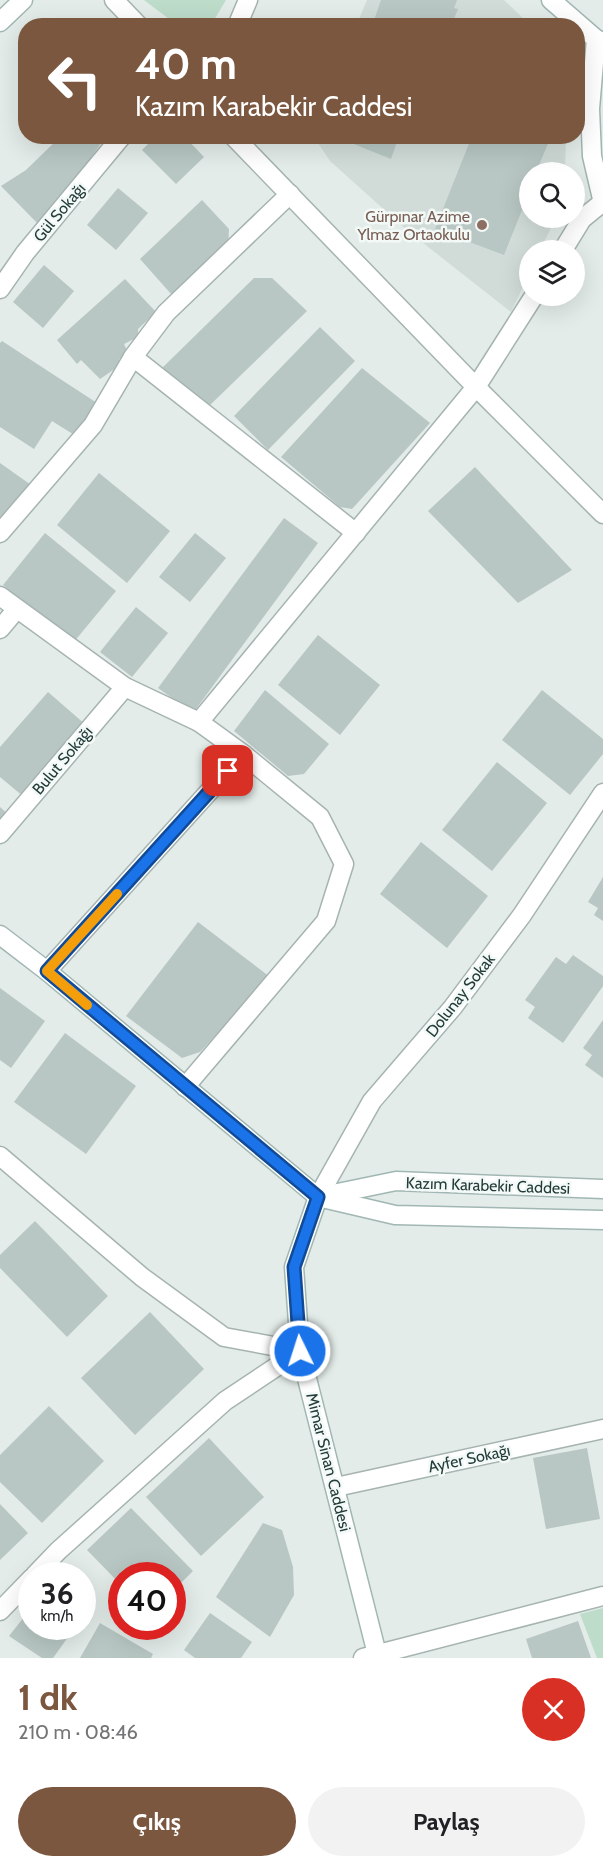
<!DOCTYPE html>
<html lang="tr">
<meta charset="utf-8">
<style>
:root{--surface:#fff;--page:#f2f2f2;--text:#202124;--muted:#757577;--accent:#7b573f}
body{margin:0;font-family:Cabin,sans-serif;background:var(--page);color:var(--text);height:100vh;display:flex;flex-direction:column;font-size:22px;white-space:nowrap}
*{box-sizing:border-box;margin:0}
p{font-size:20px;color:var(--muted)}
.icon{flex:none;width:33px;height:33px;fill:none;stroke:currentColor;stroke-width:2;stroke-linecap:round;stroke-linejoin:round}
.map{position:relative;height:1658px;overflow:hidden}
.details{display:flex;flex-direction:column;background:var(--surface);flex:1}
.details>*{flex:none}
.hud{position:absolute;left:18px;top:18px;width:567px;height:126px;border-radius:24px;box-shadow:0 6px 24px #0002;background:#7b573f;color:#fff;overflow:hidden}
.fabs{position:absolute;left:519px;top:162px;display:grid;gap:12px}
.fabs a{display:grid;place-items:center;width:66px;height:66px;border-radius:50%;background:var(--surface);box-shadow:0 6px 24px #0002;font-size:30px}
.speed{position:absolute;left:18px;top:1562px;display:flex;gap:12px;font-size:30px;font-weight:700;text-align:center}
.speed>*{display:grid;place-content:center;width:78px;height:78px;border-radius:50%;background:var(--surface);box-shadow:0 6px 24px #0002;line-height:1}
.speed small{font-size:15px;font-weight:400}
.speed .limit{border:9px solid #d22;background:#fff;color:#111}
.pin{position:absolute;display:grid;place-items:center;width:51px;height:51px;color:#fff;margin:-26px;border-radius:12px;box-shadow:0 3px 9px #0006}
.me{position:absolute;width:66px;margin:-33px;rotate:356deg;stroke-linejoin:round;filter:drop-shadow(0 0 4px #0008)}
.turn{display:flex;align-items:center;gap:21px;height:126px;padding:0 18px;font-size:27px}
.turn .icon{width:78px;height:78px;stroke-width:2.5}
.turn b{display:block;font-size:42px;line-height:51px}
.round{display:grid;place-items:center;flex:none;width:63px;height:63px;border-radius:32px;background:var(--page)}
.head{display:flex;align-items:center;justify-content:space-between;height:102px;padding:0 18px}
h1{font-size:36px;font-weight:700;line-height:45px;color:var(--accent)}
.action{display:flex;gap:12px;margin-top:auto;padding:12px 18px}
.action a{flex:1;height:69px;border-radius:36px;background:var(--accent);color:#fff;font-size:24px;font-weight:700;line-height:69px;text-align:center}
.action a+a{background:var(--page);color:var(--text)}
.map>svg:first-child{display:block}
</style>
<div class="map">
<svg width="603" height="1658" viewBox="0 0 603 1658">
<rect width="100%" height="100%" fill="#e3ece9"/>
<g fill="#d1dcd8">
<polygon points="367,0 504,0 530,25 356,26"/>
<polygon points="314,137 566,137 565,172 530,172 530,218 556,218 540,250 530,250 529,274 511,312 409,232 330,161"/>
</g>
<g fill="#bddcca">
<polygon points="144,0 226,0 211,25 177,25"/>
<polygon points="603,1608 603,1658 597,1658 580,1614"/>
</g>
<g fill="#b8c7c3">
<polygon points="381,0 457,0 454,8 458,9 451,26 372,26"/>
<polygon points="61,136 106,136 60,202 39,225 1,186 26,170"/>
<polygon points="156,136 184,136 204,157 176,184 142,150"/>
<polygon points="334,136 399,136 391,159"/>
<polygon points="472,136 542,136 550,139 536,172 530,172 530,190 504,255 435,229"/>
<polygon points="118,188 148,213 116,250 87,225"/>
<polygon points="202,200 229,229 228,247 172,295 140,259"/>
<polygon points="44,265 74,291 43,328 13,302"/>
<polygon points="254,278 272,278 307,311 206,409 160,370"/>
<polygon points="125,279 156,312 138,329 138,337 124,344 128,353 119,359 122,364 100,379 81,360 77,364 57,340"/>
<polygon points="320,327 355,361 268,450 234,416"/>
<polygon points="2,341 97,403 76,436 52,421 34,449 0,427 0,343"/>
<polygon points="362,368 430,423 352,509 340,507 281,457"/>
<polygon points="0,463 34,487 0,523"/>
<polygon points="475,467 572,570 518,603 428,511"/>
<polygon points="99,473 170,531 127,583 57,525"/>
<polygon points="284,518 318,543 193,713 158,688"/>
<polygon points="45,533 116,591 73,643 3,585"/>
<polygon points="195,533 226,558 190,602 159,577"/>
<polygon points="136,607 168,633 132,677 100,652"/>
<polygon points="318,635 380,685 340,735 278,685"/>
<polygon points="265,690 329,744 304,774 288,776 234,731"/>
<polygon points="542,690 603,739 603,754 570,795 502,740"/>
<polygon points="48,692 86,725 24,797 0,777 0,747"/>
<polygon points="497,762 547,803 492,871 442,830"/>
<polygon points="0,807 9,815 0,825"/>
<polygon points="421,842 488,896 447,948 380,894"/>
<polygon points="603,877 603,921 594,915 598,908 588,902"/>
<polygon points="198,922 270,977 200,1052 182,1058 126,1016"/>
<polygon points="573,955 603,976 603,986 563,1043 528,1018 535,1007 525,1000 556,957 566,964"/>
<polygon points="0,988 45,1021 11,1068 0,1060"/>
<polygon points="603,1020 603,1078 585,1065 592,1055 583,1048"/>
<polygon points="65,1033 136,1086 86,1154 14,1102"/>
<polygon points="35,1221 108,1296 67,1337 0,1268 0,1255"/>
<polygon points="150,1312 204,1369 135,1435 81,1378"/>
<polygon points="49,1406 104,1461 42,1523 0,1482 0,1455"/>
<polygon points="209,1438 264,1497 201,1556 146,1497"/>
<polygon points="587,1448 600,1519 546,1529 533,1458"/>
<polygon points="0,1504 28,1533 0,1560"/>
<polygon points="131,1508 193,1571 172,1592 172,1575 122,1575 122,1586 87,1550"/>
<polygon points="263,1523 282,1530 293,1567 294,1595 270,1637 216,1597"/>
<polygon points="82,1593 94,1602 82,1617"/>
<polygon points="32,1607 32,1626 76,1626 53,1658 42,1658 9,1636"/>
<polygon points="210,1613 252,1642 241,1658 195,1658 184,1650"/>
<polygon points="578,1621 591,1658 532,1658 526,1639"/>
<polygon points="100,1623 153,1654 151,1658 80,1658"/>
</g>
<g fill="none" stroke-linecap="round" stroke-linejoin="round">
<defs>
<g id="street">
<polyline points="114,0 139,26"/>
<polyline points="237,26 248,0"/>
<polyline points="233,136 476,387 534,296"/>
<polyline points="563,250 582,219 603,202"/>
<polyline points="0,289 25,253 122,136"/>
<polyline points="133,357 356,533"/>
<polyline points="0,533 93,425 133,357 166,313 290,194"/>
<polyline points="0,596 125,687 199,722"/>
<polyline points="0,629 16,610"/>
<polyline points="0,834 125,687"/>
<polyline points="47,971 243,754"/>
<polyline points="185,1087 326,921 344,864 320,817 243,754 199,722 476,387 603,514"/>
<polyline points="0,1156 142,1277 224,1337 300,1351"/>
<polyline points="318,1197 372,1101 453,1007 522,915 603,793"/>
<polyline points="336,1487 603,1429"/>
<polyline points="35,1575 58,1551 225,1401 300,1351"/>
<polyline points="0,1611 32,1578"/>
<polyline points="363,1658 603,1596"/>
</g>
<g id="secondary">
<polyline points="551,0 596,39 603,42"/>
<polyline points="0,22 23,0"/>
<polyline points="596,39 590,109 592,156 603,203"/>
<polyline points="0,935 47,971 318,1197 395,1215 603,1220"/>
<polyline points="323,1196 396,1181 603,1189"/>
<polyline points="318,1197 294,1267 300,1351 378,1658"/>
</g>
</defs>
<use href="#street" stroke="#a6b4b1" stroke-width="21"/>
<use href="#secondary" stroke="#a1b7b3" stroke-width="21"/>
<use href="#street" stroke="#fff" stroke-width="18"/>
<use href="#secondary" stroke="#fff" stroke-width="18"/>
</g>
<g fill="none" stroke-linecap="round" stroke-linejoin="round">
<defs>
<polyline id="route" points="228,771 47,971 318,1197 294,1267 300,1351"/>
</defs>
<use href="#route" stroke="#114b97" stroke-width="15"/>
<use href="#route" stroke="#1a73e8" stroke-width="10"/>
<polyline stroke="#f59e0b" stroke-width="10" points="87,1005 47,971 117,894"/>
</g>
<circle fill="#8d6e63" stroke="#f3f9f7" stroke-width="2" cx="482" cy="225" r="6"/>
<g text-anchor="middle" stroke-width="5" stroke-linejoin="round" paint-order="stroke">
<g font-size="16" fill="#233c39" stroke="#f3f9f7">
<text transform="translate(59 212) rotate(-50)" y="6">Gül Sokağı</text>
<text transform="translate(62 760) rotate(-50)" y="6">Bulut Sokağı</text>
<text transform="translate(460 995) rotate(-52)" y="6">Dolunay Sokak</text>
<text transform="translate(488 1185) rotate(2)" y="6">Kazım Karabekir Caddesi</text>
<text transform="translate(469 1458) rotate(-12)" y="6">Ayfer Sokağı</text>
<text transform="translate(329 1462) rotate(76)" y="6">Mimar Sinan Caddesi</text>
</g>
<g font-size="16" fill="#785e54" stroke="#f3f9f7" text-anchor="end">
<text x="470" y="222">Gürpınar Azime<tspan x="470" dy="18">Ylmaz Ortaokulu</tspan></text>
</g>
</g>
</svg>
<div class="fabs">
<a><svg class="icon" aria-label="search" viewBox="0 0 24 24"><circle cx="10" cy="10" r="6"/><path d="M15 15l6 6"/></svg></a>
<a><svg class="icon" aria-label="layers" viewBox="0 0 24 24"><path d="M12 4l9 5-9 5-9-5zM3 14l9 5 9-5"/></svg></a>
</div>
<div class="speed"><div>36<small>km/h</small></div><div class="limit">40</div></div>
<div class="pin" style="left:228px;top:771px;background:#d93025"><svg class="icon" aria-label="arrive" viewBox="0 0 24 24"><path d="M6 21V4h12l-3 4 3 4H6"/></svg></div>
<svg class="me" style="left:300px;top:1351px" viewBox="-20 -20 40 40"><circle r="17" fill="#1a73e8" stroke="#fff" stroke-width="3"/><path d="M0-11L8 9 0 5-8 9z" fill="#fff"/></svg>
<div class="hud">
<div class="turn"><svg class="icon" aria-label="left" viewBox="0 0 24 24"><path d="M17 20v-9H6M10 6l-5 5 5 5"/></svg><div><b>40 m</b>Kazım Karabekir Caddesi</div></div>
</div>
</div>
<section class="details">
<div class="head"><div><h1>1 dk</h1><p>210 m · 08:46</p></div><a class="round" style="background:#d93025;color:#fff"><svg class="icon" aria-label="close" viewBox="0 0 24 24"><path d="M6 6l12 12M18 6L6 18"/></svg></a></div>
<div class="action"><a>Çıkış</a><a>Paylaş</a></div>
</section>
